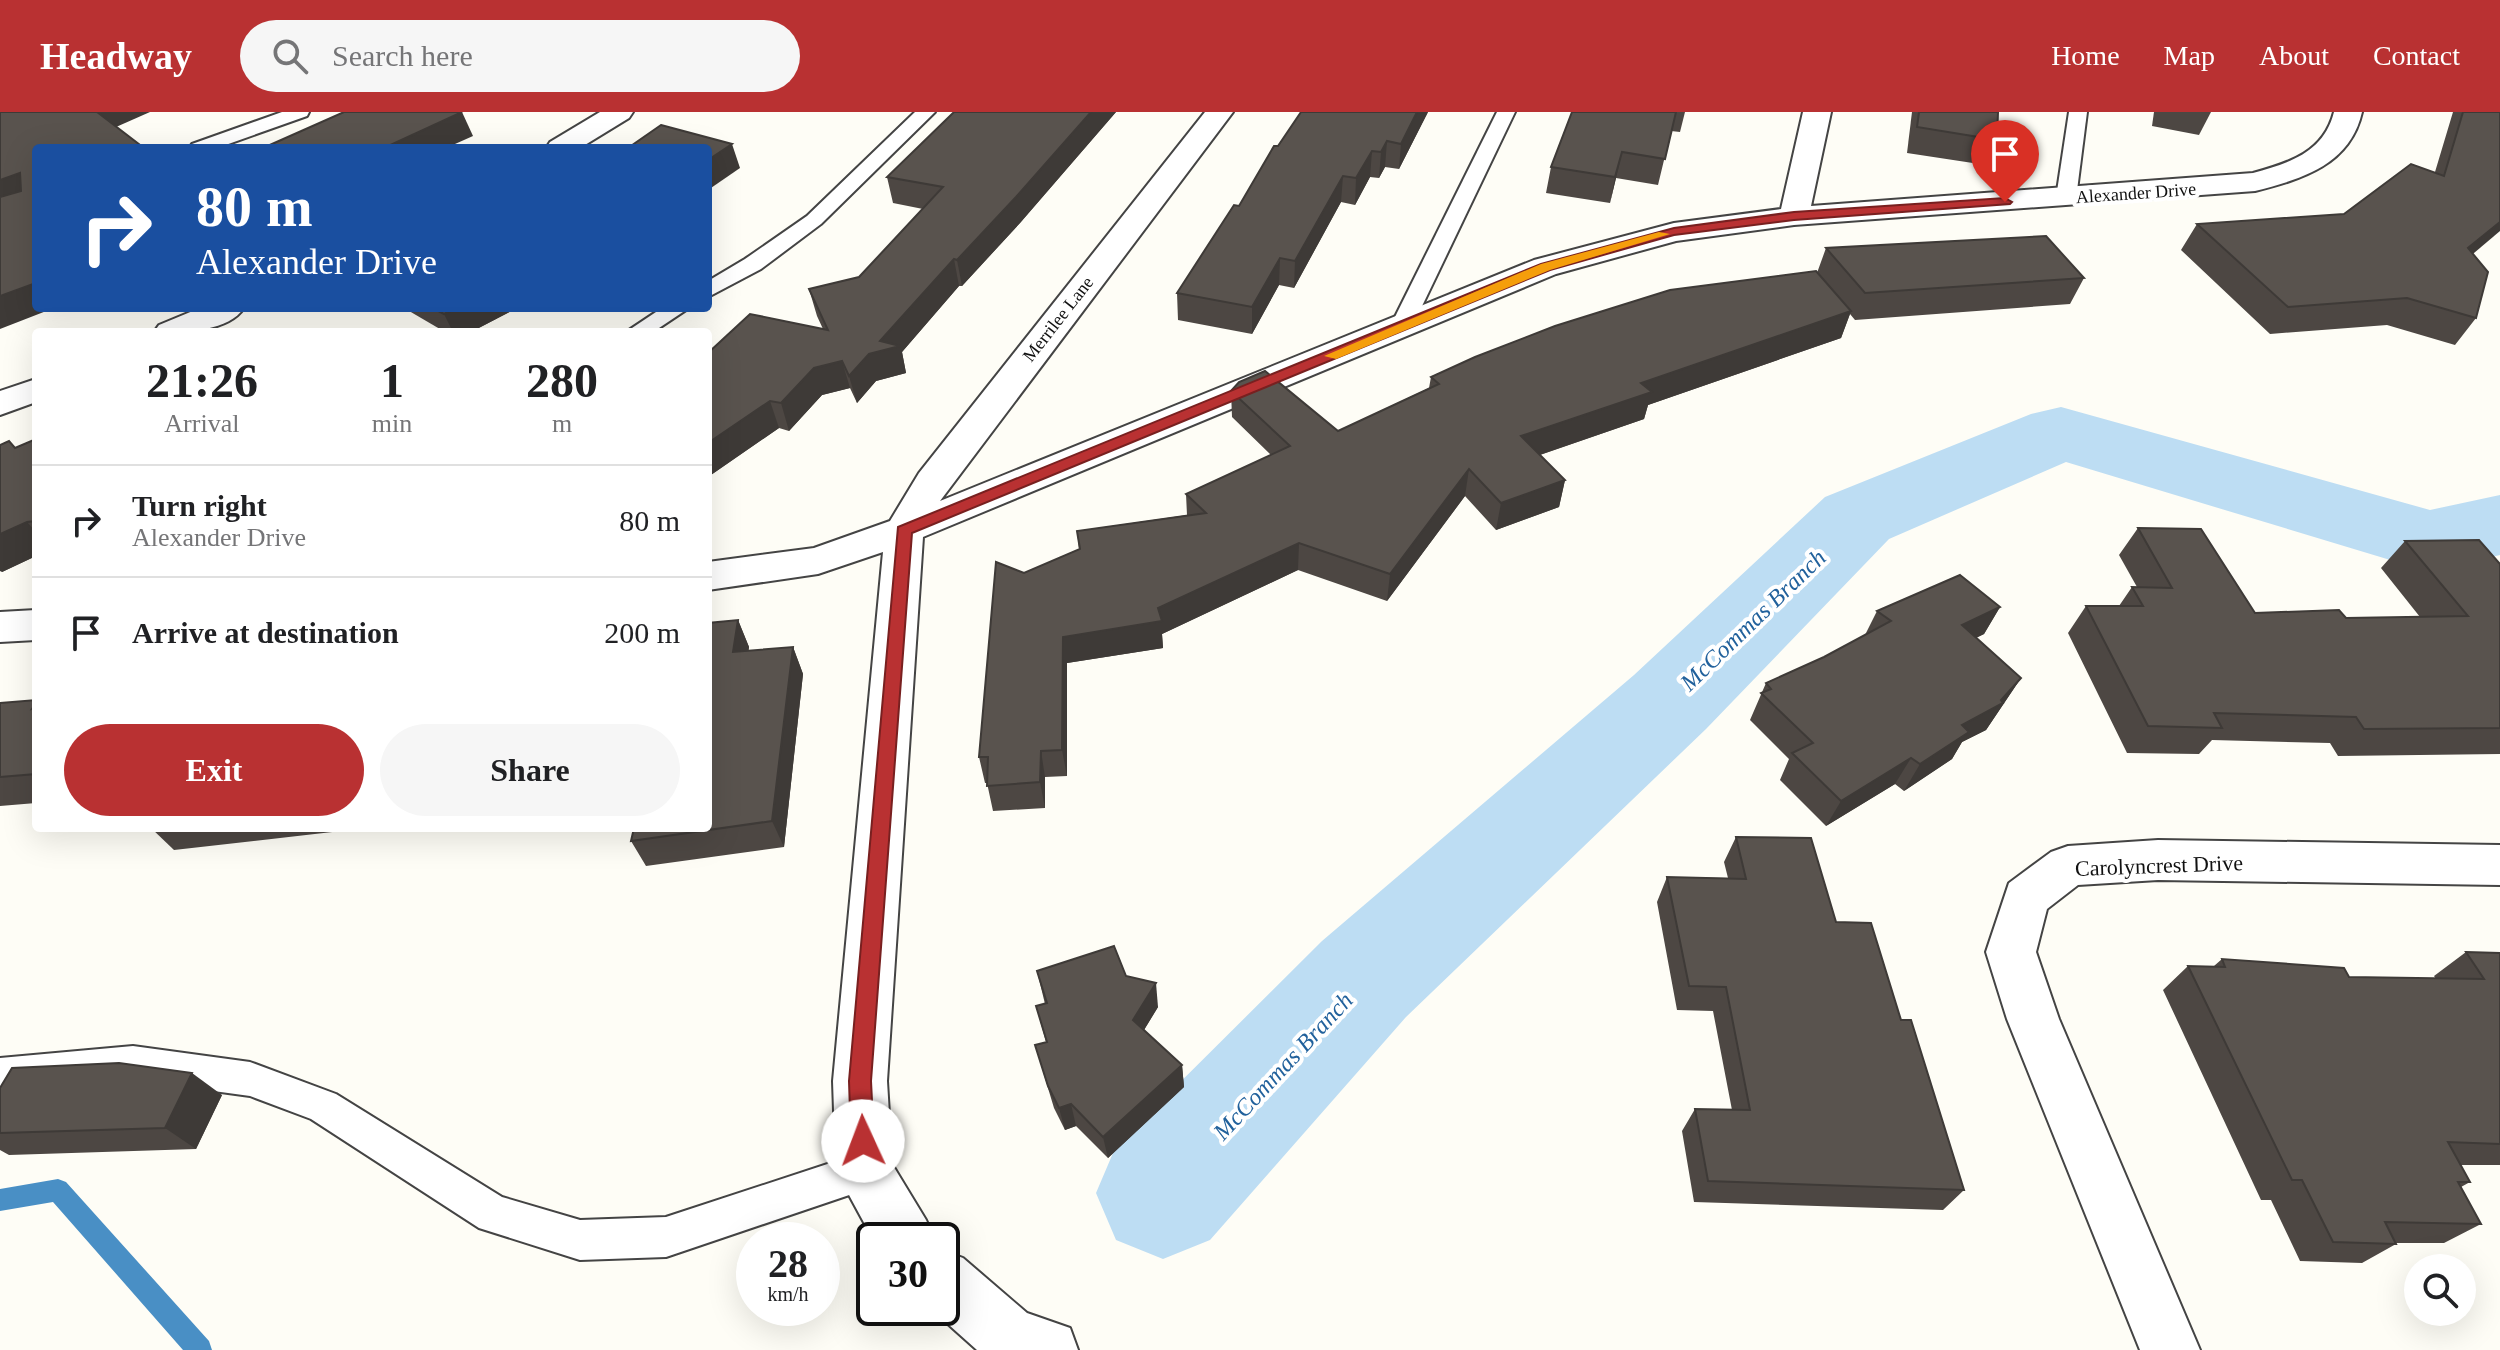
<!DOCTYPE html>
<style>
:root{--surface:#fff;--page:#f6f6f6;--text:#202124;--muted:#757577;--line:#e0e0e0;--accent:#b93132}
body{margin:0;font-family:Georgia,serif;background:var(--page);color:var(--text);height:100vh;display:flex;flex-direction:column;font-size:30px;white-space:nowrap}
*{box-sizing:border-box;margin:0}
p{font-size:26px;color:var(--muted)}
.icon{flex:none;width:44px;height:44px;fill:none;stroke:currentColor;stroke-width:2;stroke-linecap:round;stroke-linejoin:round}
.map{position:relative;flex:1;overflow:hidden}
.panel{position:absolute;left:32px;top:216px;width:680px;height:504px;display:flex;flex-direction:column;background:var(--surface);border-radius:8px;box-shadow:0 8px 32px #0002}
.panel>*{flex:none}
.guide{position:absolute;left:32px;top:32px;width:680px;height:168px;border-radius:8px;box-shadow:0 8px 32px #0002;background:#1a4fa0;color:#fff;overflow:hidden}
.controls{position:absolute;left:2404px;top:1142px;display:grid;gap:16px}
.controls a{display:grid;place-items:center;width:72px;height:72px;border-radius:50%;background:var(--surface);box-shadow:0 8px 32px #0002;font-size:40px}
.speed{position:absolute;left:736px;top:1110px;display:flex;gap:16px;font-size:40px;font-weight:700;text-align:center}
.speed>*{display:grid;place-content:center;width:104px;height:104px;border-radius:50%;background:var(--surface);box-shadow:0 8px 32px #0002;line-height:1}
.speed small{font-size:20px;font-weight:400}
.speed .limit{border:4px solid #111;border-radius:12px;background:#fff;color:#111}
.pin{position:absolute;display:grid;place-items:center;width:68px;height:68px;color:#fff;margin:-82px -34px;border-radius:50% 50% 50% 0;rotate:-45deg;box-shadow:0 0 8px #0007}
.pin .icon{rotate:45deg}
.me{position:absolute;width:88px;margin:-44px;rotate:358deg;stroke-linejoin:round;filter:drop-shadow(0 0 6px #0008)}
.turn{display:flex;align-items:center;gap:28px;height:168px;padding:0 32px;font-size:36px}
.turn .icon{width:104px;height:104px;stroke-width:2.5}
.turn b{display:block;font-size:56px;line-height:68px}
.eta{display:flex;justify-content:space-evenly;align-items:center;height:136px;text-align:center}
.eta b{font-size:48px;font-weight:700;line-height:56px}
.primary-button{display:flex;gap:16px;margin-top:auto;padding:16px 32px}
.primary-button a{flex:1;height:92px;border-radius:48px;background:var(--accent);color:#fff;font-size:32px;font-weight:700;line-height:92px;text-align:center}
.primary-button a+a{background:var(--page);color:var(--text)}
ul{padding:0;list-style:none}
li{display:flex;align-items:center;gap:24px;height:112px;padding:0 32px;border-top:2px solid var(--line)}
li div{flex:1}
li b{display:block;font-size:30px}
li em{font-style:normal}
header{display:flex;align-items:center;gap:48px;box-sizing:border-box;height:112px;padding:0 40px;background:var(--accent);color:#fff}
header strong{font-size:38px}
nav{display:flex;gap:44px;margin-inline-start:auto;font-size:28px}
.search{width:560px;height:72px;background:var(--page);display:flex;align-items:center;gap:20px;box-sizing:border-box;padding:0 28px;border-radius:44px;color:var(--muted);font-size:30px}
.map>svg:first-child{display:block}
</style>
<header>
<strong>Headway</strong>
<div class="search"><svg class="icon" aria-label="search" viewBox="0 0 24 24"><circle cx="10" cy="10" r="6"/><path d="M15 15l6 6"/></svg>Search here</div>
<nav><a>Home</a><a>Map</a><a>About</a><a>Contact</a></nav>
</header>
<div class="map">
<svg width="2500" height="1238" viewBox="0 0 2500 1238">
<rect width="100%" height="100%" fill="#fefdf6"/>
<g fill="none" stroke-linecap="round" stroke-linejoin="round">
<polygon fill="#498fc5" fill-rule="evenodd" points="58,1067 66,1070 209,1229 212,1238 183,1238 53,1090 0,1099 0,1077"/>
<polygon fill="#bdddf3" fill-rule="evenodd" points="2061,295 2430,398 2500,383 2500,443 2430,460 2066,350 1889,427 1706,617 1406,905 1210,1128 1163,1147 1116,1128 1096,1081 1116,1034 1322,829 1634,563 1825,385 2031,302"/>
<defs>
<g id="service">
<polygon points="282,0 309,0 307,4 217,36 189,36 192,32"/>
<polygon points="915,0 935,0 821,112 761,157 708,185 708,169 745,147 807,104"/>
<polygon points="1497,0 1515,0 1412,215 1409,220 1393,220 1390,215"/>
<polygon points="2069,0 2087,0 2076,86 2066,92 2056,86"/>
<polygon points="662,196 689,196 653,220 626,220"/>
<polygon points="133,934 250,950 336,982 502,1085 580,1108 666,1105 864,1040 878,1046 883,1059 878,1072 864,1078 666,1145 580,1148 479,1116 311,1007 250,984 133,968 0,980 0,946"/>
</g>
<g id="minor">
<polygon points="600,0 633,0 629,6 580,36 546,36 550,30"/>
<path d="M1205,0H1233L940,389L1534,148L1674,111L1781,97L1803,0H1831L1811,94L2253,61C2290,51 2324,40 2334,0H2362C2350,53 2302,67 2255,79L1794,113L1676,129L1556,162L923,425L887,969L892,1052L926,1108L935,1128L874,1129L836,1059L833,969L883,440L818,462L708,478V450L814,436L890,409L919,361Z"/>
<path d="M200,196H244C227,221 182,220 154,220L159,213Z"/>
<polygon points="36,267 36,290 0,303 0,279"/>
<polygon points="36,498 36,528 0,530 0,500"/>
<polygon points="2158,728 2500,733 2500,773 2158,768 2078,773 2047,797 2036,840 2059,907 2200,1238 2140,1238 2007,907 1986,840 2009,771 2051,740 2068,734"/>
<polygon points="942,1138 963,1146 1027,1201 1070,1216 1078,1238 977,1238 930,1196 942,1196"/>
</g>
</defs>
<use href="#service" stroke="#444" stroke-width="4"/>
<use href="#minor" stroke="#444" stroke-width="4"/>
<use href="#service" fill="#fff" fill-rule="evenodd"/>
<use href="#minor" fill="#fff" fill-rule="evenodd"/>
</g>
<g fill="#4d4743">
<polygon points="954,0 1116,0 1020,111 962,174 959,174 902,240 906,261 876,269 857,291 850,276 822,283 789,319 779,316 708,365 708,241 823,217 817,204 809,177 859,165 923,97 893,91 887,65"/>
<polygon points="1428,0 1399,57 1385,55 1379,66 1370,65 1355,93 1341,90 1294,176 1279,173 1252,222 1178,208 1177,181 1239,94 1278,34"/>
<polygon points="1572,0 1685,0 1680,20 1671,19 1658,73 1616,66 1610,91 1546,81 1551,55"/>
<polygon points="1912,0 1998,0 1997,28 1986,53 1907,41"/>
<polygon points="2154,0 2211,0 2199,23 2152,14"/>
<polygon points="2453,0 2500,0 2473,142 2476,206 2455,233 2387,213 2270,222 2181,138 2197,112 2344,102 2435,60"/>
<polygon points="1826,136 2084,166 2070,192 1855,208 1850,202 1841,226 1648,293 1644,307 1540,343 1565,368 1559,395 1496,418 1465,384 1387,489 1298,458 1162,522 1163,536 1067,551 1067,664 1045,665 1045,696 993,699 987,671 985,671 979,645 1024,461 1079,437 1077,419 1187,403 1186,382 1271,343 1232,305 1231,279 1338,319 1429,276 1431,265 1817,161"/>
<polygon points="404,196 517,196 471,220 445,220"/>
<polygon points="36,327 36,444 2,460 15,336"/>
<polygon points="2138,416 2255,501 2346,506 2420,505 2381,456 2405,429 2500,452 2500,642 2338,644 2330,631 2212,628 2199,642 2127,641 2068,521 2086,494 2119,494 2132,475 2137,475 2119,443"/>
<polygon points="2000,495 1984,522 1976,526 2021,566 1986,618 1962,630 1952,647 1904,679 1895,672 1826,714 1780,668 1789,647 1750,608 1766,571 1824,545 1865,523 1877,499"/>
<polygon points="738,508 749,535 748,539 793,535 803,562 784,735 646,754 631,729"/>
<polygon points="36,588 36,691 0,694 0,591"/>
<polygon points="151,716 367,716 174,738"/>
<polygon points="393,716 421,716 395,718"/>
<polygon points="1736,725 1836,810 1901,908 1964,1078 1943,1098 1694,1090 1682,1019 1695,997 1732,998 1713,899 1677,898 1657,790 1667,765 1728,766 1724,750"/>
<polygon points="2466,840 2500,841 2500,1053 2460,1053 2470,1070 2461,1075 2481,1112 2444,1131 2396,1131 2396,1132 2362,1151 2300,1149 2271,1088 2261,1088 2163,878 2188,854 2214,854 2222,847 2349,865 2436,867 2434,864"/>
<polygon points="1037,859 1126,864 1158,895 1144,918 1182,953 1184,975 1108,1046 1076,1014 1065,1018 1054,996 1035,933 1046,930 1036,894 1045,892"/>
<polygon points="0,976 222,983 196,1037 9,1043 0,1038"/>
</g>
<g fill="#3e3a37">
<polygon points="94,0 150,0 107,19"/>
<polygon points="462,0 473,24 446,36 384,36"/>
<polygon points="1091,0 1116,0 1020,111 962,174 957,148"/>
<polygon points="1417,0 1428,0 1399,57 1401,32"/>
<polygon points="1387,29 1385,55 1379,66 1381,40"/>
<polygon points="732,32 740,56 708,78 708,48"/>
<polygon points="1372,39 1370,65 1355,93 1356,66"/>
<polygon points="1622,40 1616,66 1610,91 1615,65"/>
<polygon points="20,61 36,83 0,97 0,68"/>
<polygon points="1343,64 1341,90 1294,176 1295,149"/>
<polygon points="2500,110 2500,119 2448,163 2468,136"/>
<polygon points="1280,146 1279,173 1252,222 1252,195"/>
<polygon points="954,147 959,174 902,240 906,261 876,269 857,291 849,264"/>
<polygon points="36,171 36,196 54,196 0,217 0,184"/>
<polygon points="456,196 517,196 471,220 453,220 444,202"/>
<polygon points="1851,199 1841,226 1648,293 1644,307 1516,351 1521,324 1641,271"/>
<polygon points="842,249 850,276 822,283 789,319 781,291 814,256"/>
<polygon points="770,289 779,316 708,365 708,331"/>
<polygon points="1469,357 1465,384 1387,489 1390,462"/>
<polygon points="1565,368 1559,395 1496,418 1501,391"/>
<polygon points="27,410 36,420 36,444 2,460 0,459 0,422"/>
<polygon points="1299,431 1298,458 1162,522 1163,536 1067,551 1067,664 1062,638 1063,525 1158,496"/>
<polygon points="2000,495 1984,522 1946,540 1962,513"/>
<polygon points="738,508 749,535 745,567 733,540"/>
<polygon points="793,535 803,562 784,735 772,709"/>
<polygon points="2021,566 1986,618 1962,630 1952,647 1904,679 1920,652 1962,613 2001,588"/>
<polygon points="1041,639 1045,665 1045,696 1040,670"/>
<polygon points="1911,646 1895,672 1826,714 1841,689"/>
<polygon points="1156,871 1158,895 1136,931 1133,908"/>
<polygon points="1182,953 1184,975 1108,1046 1103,1025"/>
<polygon points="192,961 222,983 196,1037 165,1016"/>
<polygon points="1071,992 1076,1014 1065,1018 1059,996"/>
</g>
<g fill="#59534e" stroke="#3e3a37" stroke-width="2">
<polygon points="0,0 97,0 144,36 36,36 36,171 0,184 0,85 21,79 20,61 0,68"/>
<polygon points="344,0 462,0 384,36 263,36"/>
<polygon points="954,0 1091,0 1016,85 957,148 954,147 880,229 900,234 869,242 849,264 842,249 814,256 781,291 770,289 708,331 708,241 750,202 828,218 809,177 859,165 943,75 887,65"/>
<polygon points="1301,0 1417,0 1401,32 1387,29 1381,40 1372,39 1356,66 1343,64 1295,149 1280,146 1252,195 1177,181 1234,93 1239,94 1274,34 1278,34"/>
<polygon points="1572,0 1676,0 1665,47 1622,40 1615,65 1551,55"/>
<polygon points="1919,0 1998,0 1997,28 1917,15"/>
<polygon points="2463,0 2500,0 2500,110 2468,136 2488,160 2476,206 2407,186 2288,195 2197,112 2344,102 2411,52 2444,64"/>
<polygon points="661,13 732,32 708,48 708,36 628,36"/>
<polygon points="2046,124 2084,166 1865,181 1826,136"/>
<polygon points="1816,159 1851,199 1641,271 1652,280 1521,324 1565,368 1501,391 1469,357 1390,462 1299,431 1158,496 1162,509 1063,525 1062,638 1041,639 1040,670 987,674 988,645 979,645 996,450 1024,461 1080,437 1077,419 1206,401 1186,382 1290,334 1231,279 1239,270 1265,259 1338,319 1439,272 1431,265 1475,245 1555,214 1670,178"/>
<polygon points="433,196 456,196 444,202"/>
<polygon points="36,327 36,409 27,410 0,422 0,333 9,329 15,336"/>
<polygon points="2138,416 2201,417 2255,501 2339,498 2346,506 2468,504 2405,429 2479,428 2500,452 2500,616 2364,617 2356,605 2214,601 2222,616 2148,614 2086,494 2143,494 2132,475 2172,476"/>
<polygon points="1960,463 2000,495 1962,513 2021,566 2001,588 2003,591 1962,613 1969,620 1920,652 1911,646 1841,689 1792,641 1813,631 1761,581 1771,577 1766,571 1824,545 1891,509 1877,499"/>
<polygon points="738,508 733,540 793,535 772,709 631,729 634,716 708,716 708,511"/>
<polygon points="36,588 36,591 32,597 36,596 36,662 0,665 0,591"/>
<polygon points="1736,725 1811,726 1836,810 1871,811 1901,908 1911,908 1964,1078 1708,1069 1695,997 1750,998 1726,875 1689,874 1667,765 1746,767"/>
<polygon points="1114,834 1126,864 1156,871 1133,908 1182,953 1103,1025 1071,992 1059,996 1048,974 1035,933 1047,930 1036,894 1047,891 1037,859"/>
<polygon points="2466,840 2500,841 2500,1032 2448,1030 2470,1070 2458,1070 2481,1112 2385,1110 2396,1132 2333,1130 2302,1068 2292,1068 2188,854 2225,855 2222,847 2344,856 2349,865 2484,867"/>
<polygon points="119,951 192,961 165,1016 0,1021 0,976 12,956"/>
</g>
<polygon fill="#b93132" stroke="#782020" stroke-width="2" points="2005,86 2012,90 2010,92 1794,108 1674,123 1550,158 912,421 871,969 874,1029 871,1037 863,1040 855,1037 851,1029 849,969 898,415 1541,152 1674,116 1794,100"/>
<polygon fill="#f59e0b" points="1659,120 1670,122 1550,158 1336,247 1324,244 1541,152"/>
<g text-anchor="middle" stroke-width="8" stroke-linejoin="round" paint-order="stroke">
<g font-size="18" fill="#111" stroke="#fff">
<text transform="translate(2136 81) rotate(-4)" y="6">Alexander Drive</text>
<text transform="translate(1058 207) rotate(-52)" y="6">Merrilee Lane</text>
</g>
<g font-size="22" fill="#111" stroke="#fff">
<text transform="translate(2159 753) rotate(-2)" y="8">Carolyncrest Drive</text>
</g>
<g font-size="24" font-style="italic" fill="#21619c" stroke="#fff">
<text transform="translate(1753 508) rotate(-44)" y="8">McCommas Branch</text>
<text transform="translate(1283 954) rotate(-47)" y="8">McCommas Branch</text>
</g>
</g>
</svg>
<div class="controls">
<a><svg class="icon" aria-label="search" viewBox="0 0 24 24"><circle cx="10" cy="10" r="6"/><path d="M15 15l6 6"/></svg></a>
</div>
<div class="speed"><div>28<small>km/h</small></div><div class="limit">30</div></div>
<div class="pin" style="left:2005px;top:90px;background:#d93025"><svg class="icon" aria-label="arrive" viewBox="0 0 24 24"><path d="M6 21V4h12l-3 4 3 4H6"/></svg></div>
<svg class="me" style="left:863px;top:1029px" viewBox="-20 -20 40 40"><circle r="19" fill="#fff"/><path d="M0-13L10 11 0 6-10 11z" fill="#b93132"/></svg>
<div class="guide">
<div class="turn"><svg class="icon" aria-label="right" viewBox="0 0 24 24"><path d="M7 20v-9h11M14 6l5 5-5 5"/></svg><div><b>80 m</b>Alexander Drive</div></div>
</div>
<section class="panel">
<div class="eta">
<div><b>21:26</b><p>Arrival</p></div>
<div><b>1</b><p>min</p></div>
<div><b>280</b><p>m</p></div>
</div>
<ul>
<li><svg class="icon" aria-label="right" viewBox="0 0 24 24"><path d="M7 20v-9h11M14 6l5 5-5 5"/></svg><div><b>Turn right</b><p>Alexander Drive</p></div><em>80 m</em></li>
<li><svg class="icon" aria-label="arrive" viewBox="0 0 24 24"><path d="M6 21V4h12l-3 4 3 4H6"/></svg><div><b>Arrive at destination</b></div><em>200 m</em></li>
</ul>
<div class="primary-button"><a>Exit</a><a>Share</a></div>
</section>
</div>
